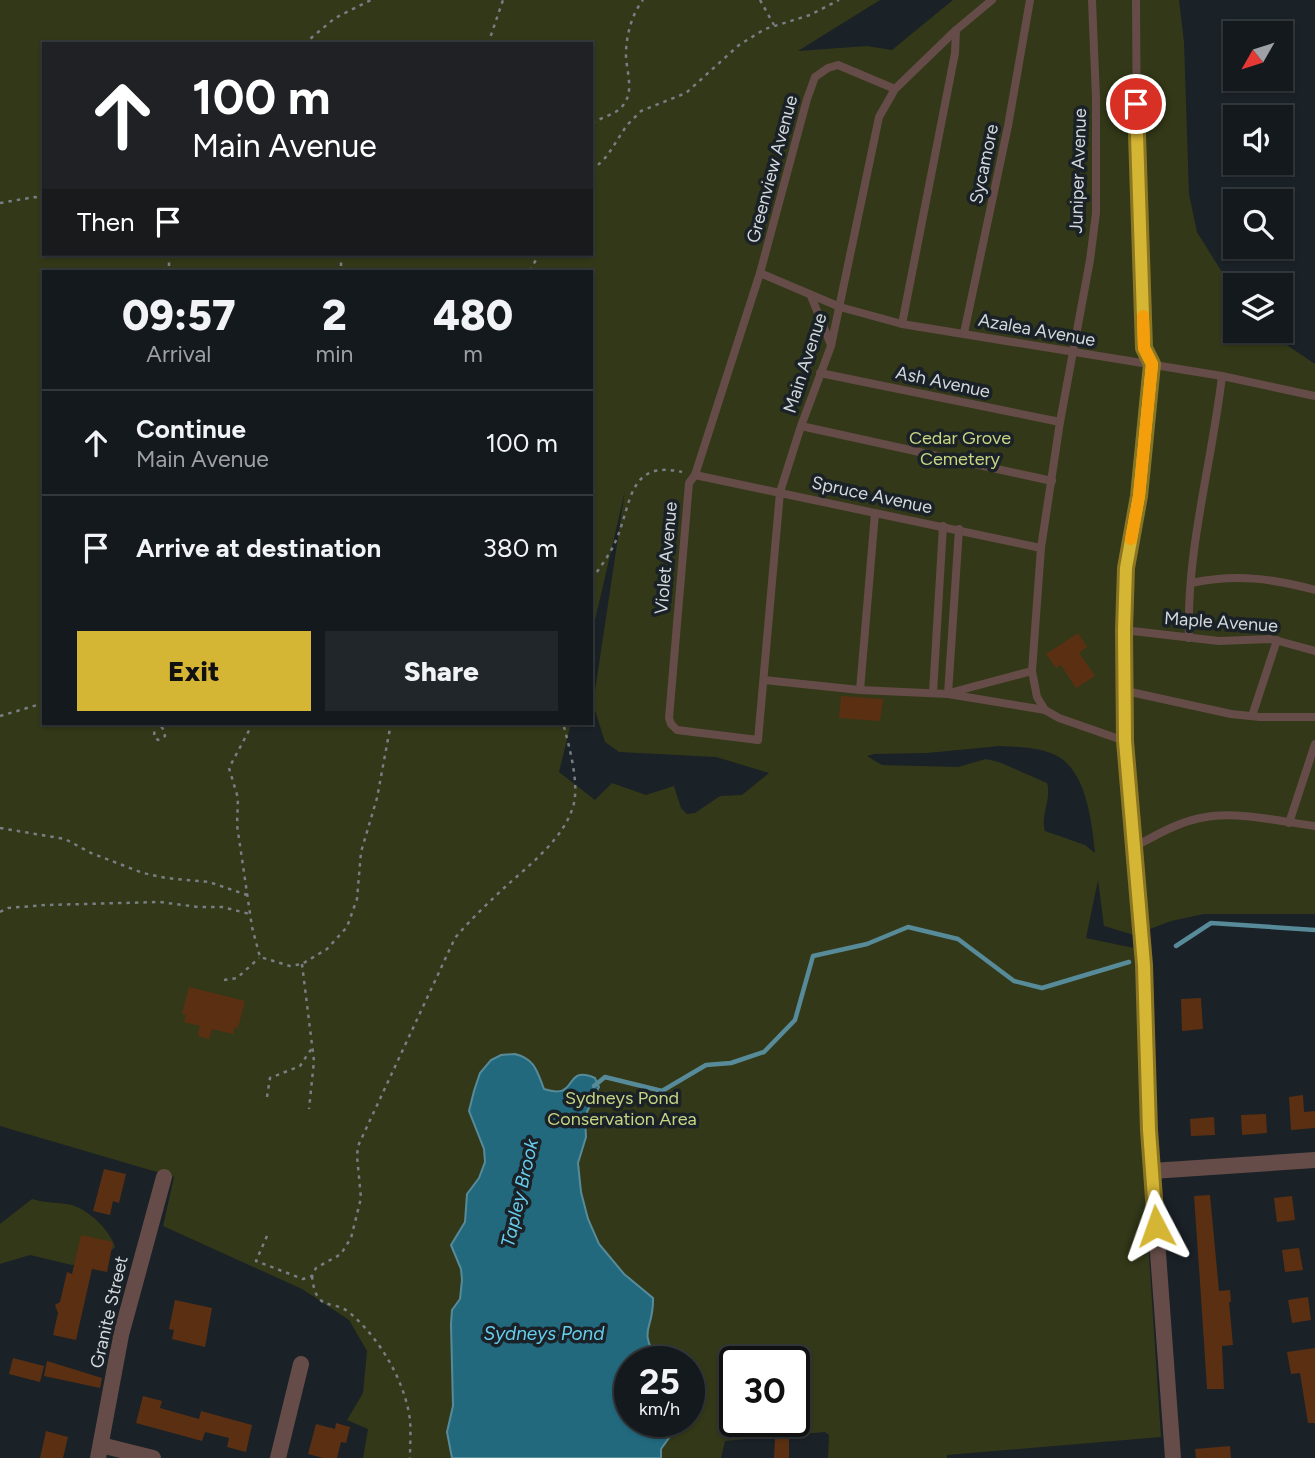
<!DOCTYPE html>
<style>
:root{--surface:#14191d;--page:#21262a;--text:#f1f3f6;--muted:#9da0a4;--line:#33383b;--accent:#d5b534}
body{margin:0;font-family:Figtree,sans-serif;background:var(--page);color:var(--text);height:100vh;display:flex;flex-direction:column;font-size:26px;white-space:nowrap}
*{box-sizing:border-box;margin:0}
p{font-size:23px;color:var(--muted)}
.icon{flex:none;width:38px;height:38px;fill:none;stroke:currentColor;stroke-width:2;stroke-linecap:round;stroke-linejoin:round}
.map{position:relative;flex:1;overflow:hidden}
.panel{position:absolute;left:42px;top:270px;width:551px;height:455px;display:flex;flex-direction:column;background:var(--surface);border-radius:0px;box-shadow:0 2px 5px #0004,0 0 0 2px var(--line)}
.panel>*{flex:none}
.hud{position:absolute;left:42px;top:42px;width:551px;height:214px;border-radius:0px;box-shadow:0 2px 5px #0004,0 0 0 2px var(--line);background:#202124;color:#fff;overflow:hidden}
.needle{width:46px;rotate:231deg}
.buttons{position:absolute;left:1223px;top:21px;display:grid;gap:14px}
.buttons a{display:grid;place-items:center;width:70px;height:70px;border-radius:0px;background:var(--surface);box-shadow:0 2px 5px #0004,0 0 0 2px var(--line);font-size:35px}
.speed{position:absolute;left:614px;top:1346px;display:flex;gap:14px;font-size:35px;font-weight:700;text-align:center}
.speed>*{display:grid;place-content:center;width:91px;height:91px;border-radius:50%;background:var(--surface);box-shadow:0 2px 5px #0004,0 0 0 2px var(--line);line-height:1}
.speed small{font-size:18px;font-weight:400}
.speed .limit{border:4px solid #111;border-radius:10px;background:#fff;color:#111}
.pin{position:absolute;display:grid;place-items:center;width:60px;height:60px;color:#fff;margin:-30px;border:4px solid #fff;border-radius:50%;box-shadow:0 2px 7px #0007}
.me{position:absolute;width:77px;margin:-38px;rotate:356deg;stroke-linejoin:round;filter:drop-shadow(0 0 5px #0008)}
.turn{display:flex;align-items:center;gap:24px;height:147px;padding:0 35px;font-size:32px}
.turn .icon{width:91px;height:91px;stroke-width:2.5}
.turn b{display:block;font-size:49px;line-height:60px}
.then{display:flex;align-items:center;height:66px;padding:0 35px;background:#0003;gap:14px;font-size:26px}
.eta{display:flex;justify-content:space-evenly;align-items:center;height:119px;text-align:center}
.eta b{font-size:42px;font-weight:800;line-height:49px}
.action{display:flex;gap:14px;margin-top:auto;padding:14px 35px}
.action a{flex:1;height:80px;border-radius:0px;background:var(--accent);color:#111;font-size:28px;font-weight:800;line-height:80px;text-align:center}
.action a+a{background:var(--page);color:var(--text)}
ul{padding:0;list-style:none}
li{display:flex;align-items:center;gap:21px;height:105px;padding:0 35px;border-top:2px solid var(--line)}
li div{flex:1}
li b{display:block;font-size:26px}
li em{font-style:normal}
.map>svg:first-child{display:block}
</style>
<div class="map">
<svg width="1315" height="1458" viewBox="0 0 1315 1458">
<rect width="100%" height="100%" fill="#1a2127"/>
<g fill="#333818" fill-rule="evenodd">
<path d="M0,0H880L798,51L867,46L892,50L953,0H1179L1184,42L1189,194L1197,232L1235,293L1236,331H1266L1315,364V914H1204L1171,921L1134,935L1104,926L1098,880L1086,938L1134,948L1146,1211L1161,1437L947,1455V1458H828L829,1435L825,1432L725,1441L721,1458H363L368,1429L347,1420L363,1393L367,1351L349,1320L302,1289L163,1226L174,1177L0,1126ZM44,44H592V254H44ZM44,271H592V633L625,491L593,704L605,742L619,752L716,757L769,773L742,795L720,796L695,813L687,814L681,808L674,786L646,795L612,783L595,800L559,772L571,723H44ZM1000,746C1019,747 1042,747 1059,757C1087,774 1092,824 1095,853L1085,845L1045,831C1040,815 1052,800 1047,783L999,762L986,759L958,767L882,765L867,756L874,754L927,753ZM630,1362H690V1421H630ZM735,1362H794V1421H735Z"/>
<path d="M32,1199C47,1204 68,1202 77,1207C93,1214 110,1231 115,1247L105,1256L72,1265L30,1255L0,1264V1224Z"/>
</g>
<path fill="#22697e" stroke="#578b9a" stroke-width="2" d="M515,1054C535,1059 537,1071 544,1089C580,1101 562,1064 595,1078L599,1087L585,1116L586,1137L578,1163L581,1192L588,1219L599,1244L624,1274L653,1298C654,1331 637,1327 658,1361L630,1362V1421H681L661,1449V1458H452L447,1432L453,1406L451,1324L452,1310L460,1299L462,1280L461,1269L451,1245L465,1222L467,1194L479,1178L485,1162L484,1149L469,1111L474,1091L480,1073L491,1060L501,1055Z"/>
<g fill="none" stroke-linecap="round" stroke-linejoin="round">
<g stroke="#578b9a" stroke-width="4.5">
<polyline points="1176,946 1211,923 1315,930"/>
<polyline points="594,1086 605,1077 662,1091 706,1065 731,1063 764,1052 795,1020 813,956 867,944 908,927 958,939 1014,981 1042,988 1129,962"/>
</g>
</g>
<g fill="#5b3012">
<polygon points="1078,633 1087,647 1079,653 1095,676 1076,688 1061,665 1056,668 1046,654"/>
<polygon points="841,696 883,699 880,721 839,718"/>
<polygon points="189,987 245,1001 238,1028 235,1027 233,1034 212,1029 209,1039 198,1036 200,1026 184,1022 186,1015 182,1014"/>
<polygon points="1201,998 1203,1029 1182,1031 1181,999"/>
<polygon points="1303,1095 1304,1112 1315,1111 1315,1128 1291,1130 1289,1097"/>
<polygon points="1266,1114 1267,1133 1242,1135 1241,1115"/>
<polygon points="1214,1117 1215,1135 1191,1136 1190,1119"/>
<polygon points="104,1169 126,1174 119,1203 113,1201 110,1215 93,1211"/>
<polygon points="1210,1195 1219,1291 1230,1290 1231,1302 1229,1302 1233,1345 1222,1346 1224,1389 1207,1389 1200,1282 1194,1196"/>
<polygon points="1292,1196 1295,1220 1277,1222 1274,1198"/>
<polygon points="81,1235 113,1242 107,1272 92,1269 76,1340 53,1335 58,1313 55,1305 60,1302 67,1272 72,1274"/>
<polygon points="1299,1248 1303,1270 1285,1272 1282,1250"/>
<polygon points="1308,1297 1311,1320 1292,1323 1288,1300"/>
<polygon points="175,1300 212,1308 205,1347 172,1339 174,1330 169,1329"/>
<polygon points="1315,1348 1315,1423 1308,1423 1300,1373 1291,1374 1287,1352"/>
<polygon points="13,1358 44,1366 40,1382 9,1374"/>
<polygon points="47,1361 102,1378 100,1388 44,1376"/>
<polygon points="143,1396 162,1401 160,1408 199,1419 201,1411 252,1425 246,1452 227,1447 229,1438 205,1432 202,1441 136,1423"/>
<polygon points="336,1423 350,1427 346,1443 341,1442 337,1458 323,1458 308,1454 316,1424 335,1429"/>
<polygon points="46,1431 68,1437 63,1458 40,1458"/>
<polygon points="775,1438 789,1439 789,1458 774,1458"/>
<polygon points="1230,1446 1231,1458 1196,1458 1195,1449"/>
</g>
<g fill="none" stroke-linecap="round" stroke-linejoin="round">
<g stroke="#787e83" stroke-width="2.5" stroke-dasharray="3.5 5" stroke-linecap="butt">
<polyline points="760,0 774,25"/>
<polyline points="304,44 335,18 371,0"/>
<polyline points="488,44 503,0"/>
<path d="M592,123C602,117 618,114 624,104C635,89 625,68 626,51C627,33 632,14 643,0"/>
<polyline points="592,171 607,156 627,125 641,111 686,93 739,45 765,29 810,15 839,0"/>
<polyline points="0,203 35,197 44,200"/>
<polyline points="169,254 169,271"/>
<polyline points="341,254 341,271"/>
<polyline points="530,271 539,254"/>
<path d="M592,579C601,566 611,553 617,538C632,501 629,460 682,472"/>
<polyline points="0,716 44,703"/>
<polyline points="155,723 154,737 158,740 165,736 164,730 158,723"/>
<polyline points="253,723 229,768 238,798 237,825 252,927 260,957 290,966 302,964 327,949 347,927 357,899 361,852 377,798 391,723"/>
<polyline points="0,828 65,839 91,853 143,873 166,878 209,882 247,895"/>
<polyline points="0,912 8,908 46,905 160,902 198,907 222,907 250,914"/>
<polyline points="302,964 314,1061 309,1109"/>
<polyline points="224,980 237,978 259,958"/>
<polyline points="267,1097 270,1078 300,1066 312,1048"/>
<path d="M267,1236L256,1261L303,1279L312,1276L316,1268L341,1254L351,1238L361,1198L357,1156L358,1146L455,938C470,920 487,904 504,888C529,865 562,841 573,807C580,784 569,746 563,723"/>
<path d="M312,1276C316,1314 332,1298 350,1313C380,1339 405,1381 410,1420C411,1432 410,1446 410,1458"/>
</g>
<g stroke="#654c48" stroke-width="8">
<polyline points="1136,0 1137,155 1144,348 1152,364 1139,496 1124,596 1125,741 1136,846 1145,985"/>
<polyline points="895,89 838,65 828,68 815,77 807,99 760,273 695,475 689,483 669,718 671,724 677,730 758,740 780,492 801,426 831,346 879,117 895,89 956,30 992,0"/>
<polyline points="760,273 840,307 902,324 1222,376 1315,396"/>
<polyline points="811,296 831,345"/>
<polyline points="902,324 955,53 956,30"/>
<polyline points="964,333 1008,126 1030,0"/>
<polyline points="820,373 1060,422"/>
<polyline points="801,426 1052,481"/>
<polyline points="695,475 1041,548"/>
<path d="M1191,583C1236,574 1271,578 1315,590"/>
<polyline points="1124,630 1219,641 1271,639 1315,651"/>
<path d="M1189,638C1186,550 1212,463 1222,376"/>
<polyline points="764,680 860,690 948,694 1045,710 1059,718 1125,741"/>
<polyline points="860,690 875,513"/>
<polyline points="1126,691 1231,714 1260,717 1315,717"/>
<polyline points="953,692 1032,671"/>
<polyline points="933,693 943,526"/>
<polyline points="948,694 959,529"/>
<polyline points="1045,710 1037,697 1032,671 1041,548 1060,422 1090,260 1096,213 1096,98 1092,0"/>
<polyline points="1252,716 1277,640"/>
<polyline points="1289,823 1315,744"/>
<path d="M1136,846C1158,834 1180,821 1206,817C1236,811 1284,822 1315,826"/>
</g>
<g stroke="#654c48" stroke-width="16">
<polyline points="1145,985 1149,1130 1173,1458"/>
<polyline points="1152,1171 1315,1160"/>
<polyline points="101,1445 153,1458"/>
<polyline points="98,1458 121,1335 164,1177"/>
<polyline points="278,1458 301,1364"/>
</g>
</g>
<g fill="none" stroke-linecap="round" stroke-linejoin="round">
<defs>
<polyline id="route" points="1136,104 1144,348 1152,364 1139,496 1126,568 1124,630 1125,741 1144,965 1149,1130 1156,1226"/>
</defs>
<use href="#route" stroke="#8a7622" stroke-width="18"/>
<use href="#route" stroke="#d5b534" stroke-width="12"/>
<polyline stroke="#f59e0b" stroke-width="12" points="1131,539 1139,496 1152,364 1144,348 1143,316"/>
</g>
<g text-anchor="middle" stroke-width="7" stroke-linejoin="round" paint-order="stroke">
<g font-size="18" fill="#d4d9dd" stroke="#1a2127">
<text transform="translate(984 164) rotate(-78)" y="6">Sycamore</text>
<text transform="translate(772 169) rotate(-75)" y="6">Greenview Avenue</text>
<text transform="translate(1078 171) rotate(-88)" y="6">Juniper Avenue</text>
<text transform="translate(1037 330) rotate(10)" y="6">Azalea Avenue</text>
<text transform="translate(805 363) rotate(-72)" y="6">Main Avenue</text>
<text transform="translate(943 382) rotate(12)" y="6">Ash Avenue</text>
<text transform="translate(872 495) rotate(12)" y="6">Spruce Avenue</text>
<text transform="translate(666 558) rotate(-85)" y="6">Violet Avenue</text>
<text transform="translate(1221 622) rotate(4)" y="6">Maple Avenue</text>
<text transform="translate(109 1312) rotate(-77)" y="6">Granite Street</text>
</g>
<g font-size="18" fill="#c8d684" stroke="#1a2127">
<text x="960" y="444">Cedar Grove<tspan x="960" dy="21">Cemetery</tspan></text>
<text x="622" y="1104">Sydneys Pond<tspan x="622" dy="21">Conservation Area</tspan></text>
</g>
<g font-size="19" font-style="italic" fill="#67ceee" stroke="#1a2127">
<text transform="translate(519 1193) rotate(-77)" y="7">Tapley Brook</text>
<text x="544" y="1340">Sydneys Pond</text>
</g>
</g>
</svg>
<div class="buttons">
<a><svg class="needle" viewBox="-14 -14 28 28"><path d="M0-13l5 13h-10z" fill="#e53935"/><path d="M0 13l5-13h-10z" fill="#9da0a4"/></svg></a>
<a><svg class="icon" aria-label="sound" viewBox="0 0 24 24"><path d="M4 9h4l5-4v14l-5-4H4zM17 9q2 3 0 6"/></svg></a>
<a><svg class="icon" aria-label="search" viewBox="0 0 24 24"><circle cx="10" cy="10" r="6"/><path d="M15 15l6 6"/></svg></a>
<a><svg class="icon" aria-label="layers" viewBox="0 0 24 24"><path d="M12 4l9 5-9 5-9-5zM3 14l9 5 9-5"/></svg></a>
</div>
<div class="speed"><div>25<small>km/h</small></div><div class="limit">30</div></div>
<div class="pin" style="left:1136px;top:104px;background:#d93025"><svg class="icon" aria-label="arrive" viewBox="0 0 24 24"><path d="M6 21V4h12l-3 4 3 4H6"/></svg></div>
<svg class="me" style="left:1156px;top:1226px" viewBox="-20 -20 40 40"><path d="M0-17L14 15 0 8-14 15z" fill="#d5b534" stroke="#fff" stroke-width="4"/></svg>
<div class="hud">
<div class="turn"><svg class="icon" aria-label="ahead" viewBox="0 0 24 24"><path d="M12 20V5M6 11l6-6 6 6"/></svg><div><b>100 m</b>Main Avenue</div></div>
<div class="then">Then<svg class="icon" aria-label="arrive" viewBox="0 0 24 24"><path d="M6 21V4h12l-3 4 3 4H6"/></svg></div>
</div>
<section class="panel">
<div class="eta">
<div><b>09:57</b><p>Arrival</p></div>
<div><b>2</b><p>min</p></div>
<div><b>480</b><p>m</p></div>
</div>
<ul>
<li><svg class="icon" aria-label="ahead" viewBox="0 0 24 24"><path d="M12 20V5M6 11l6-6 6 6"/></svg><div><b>Continue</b><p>Main Avenue</p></div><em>100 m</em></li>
<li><svg class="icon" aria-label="arrive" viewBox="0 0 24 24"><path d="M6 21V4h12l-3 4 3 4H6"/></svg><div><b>Arrive at destination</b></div><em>380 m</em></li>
</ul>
<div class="action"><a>Exit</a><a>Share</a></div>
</section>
</div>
